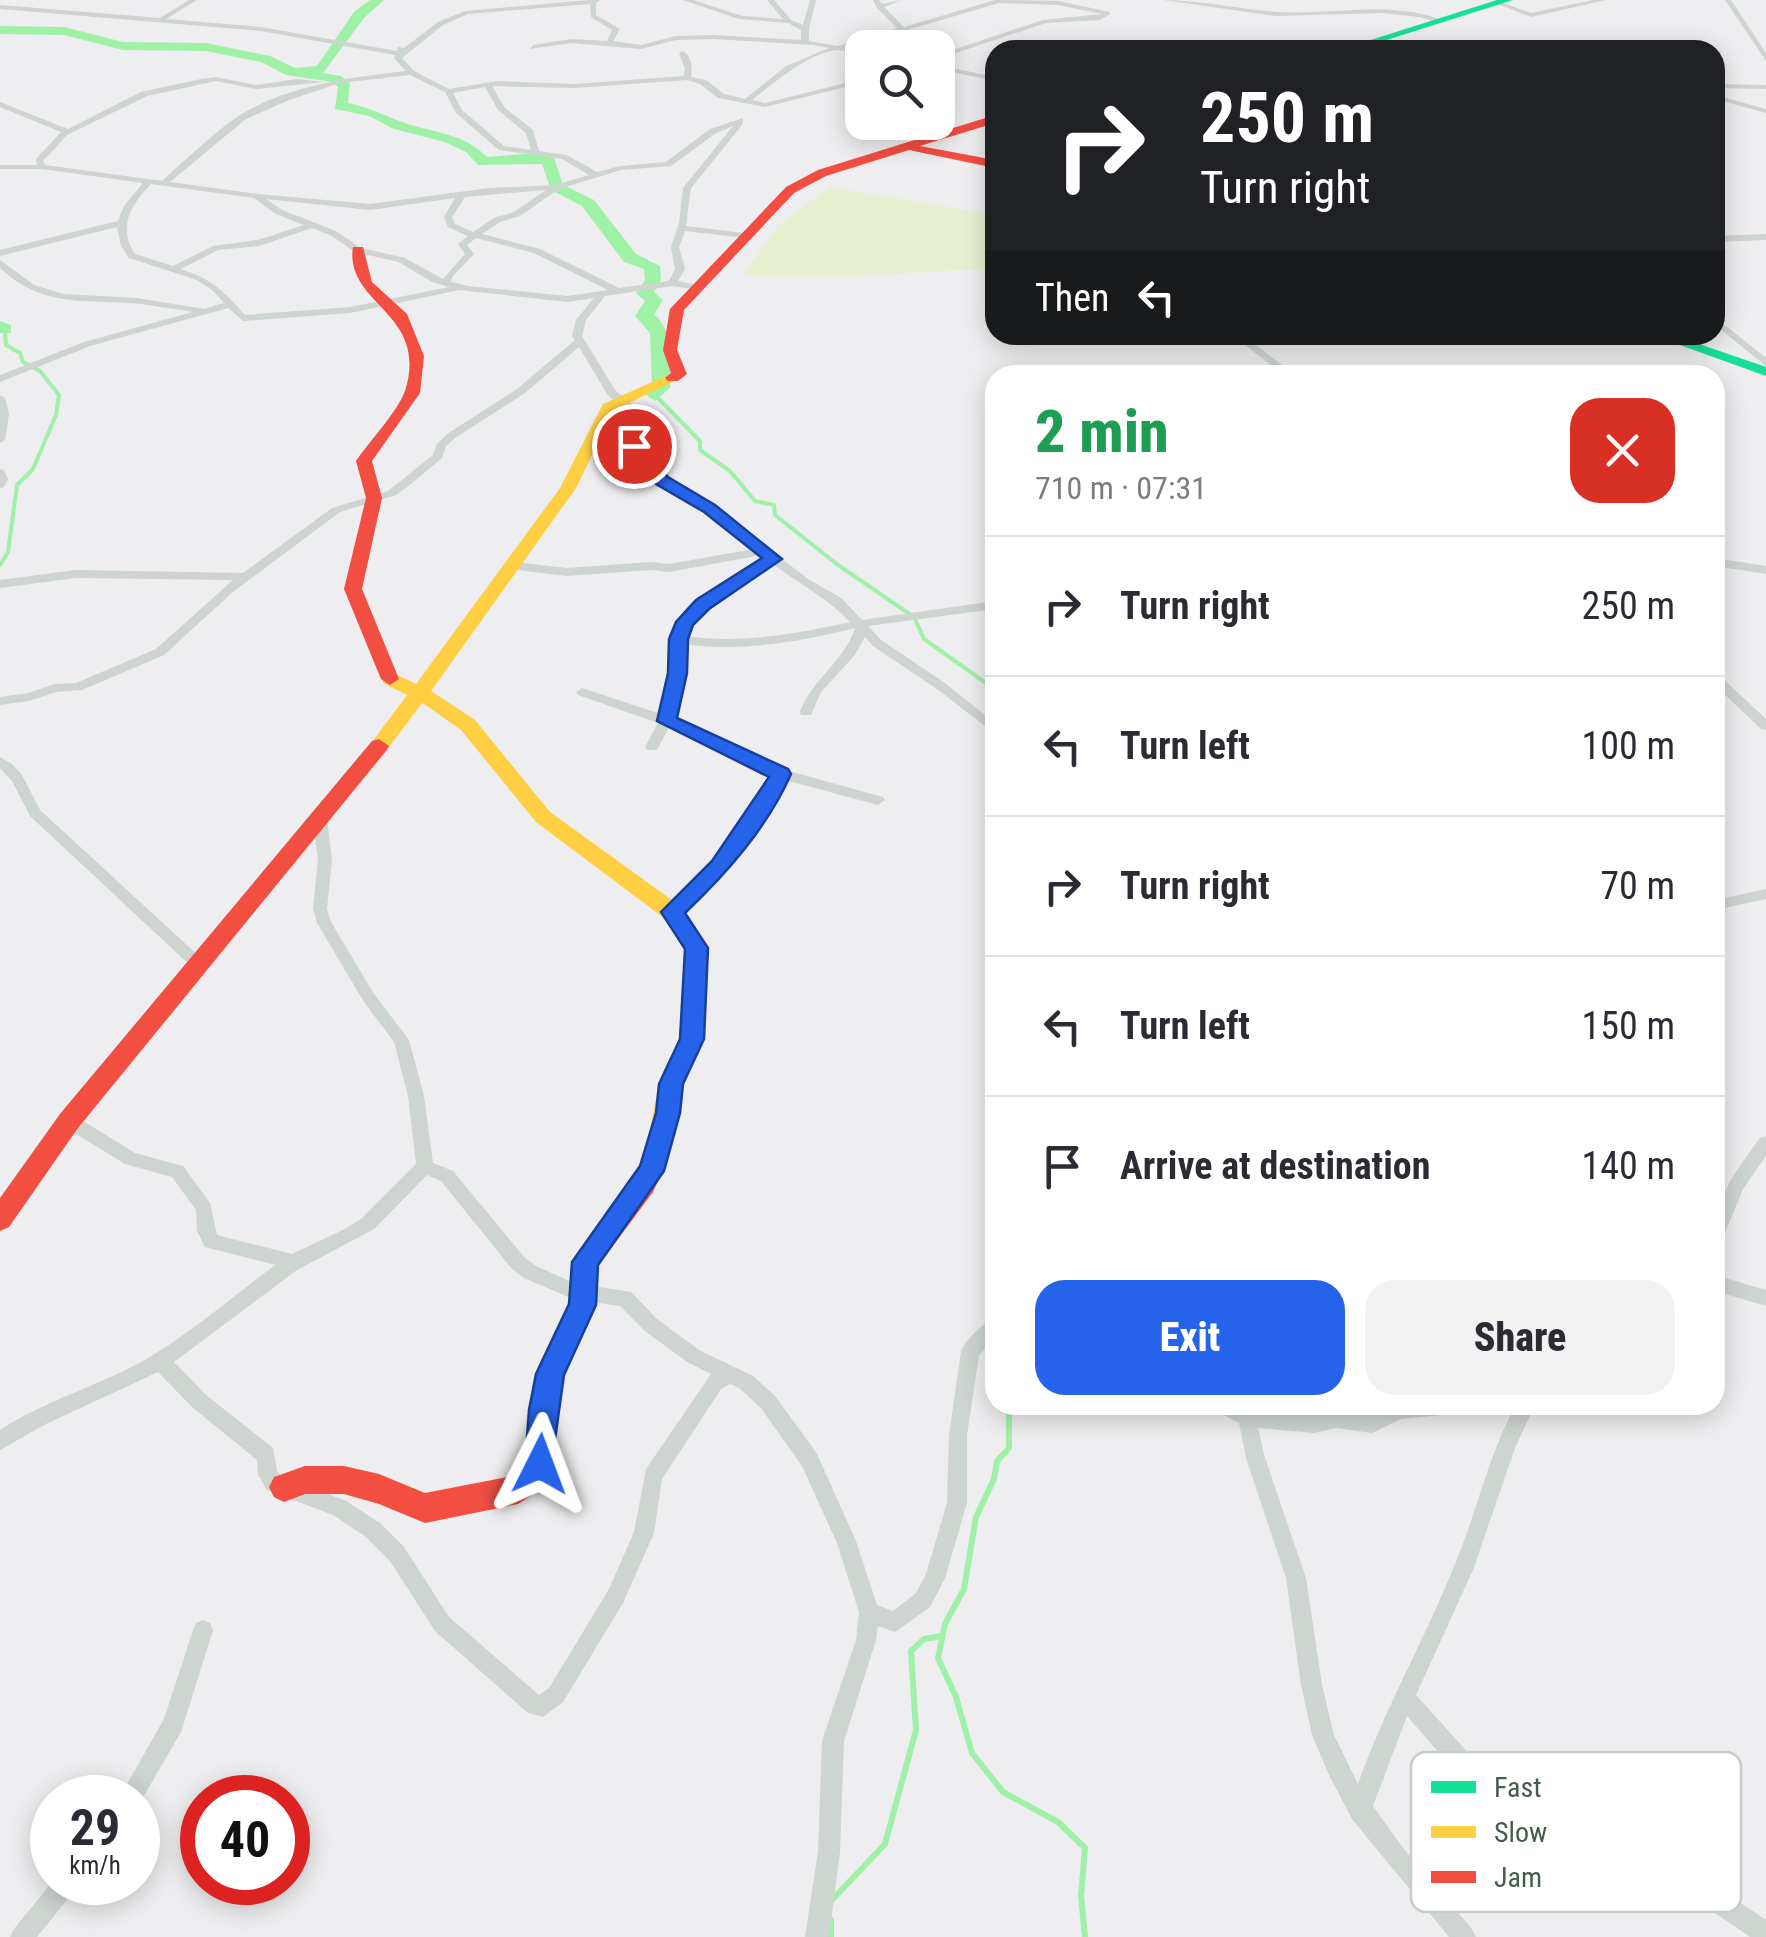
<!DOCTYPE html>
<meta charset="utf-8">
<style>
:root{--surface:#fff;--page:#f2f2f3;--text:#2b2b33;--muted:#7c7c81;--line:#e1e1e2;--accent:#2563eb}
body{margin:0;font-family:"Roboto Condensed",sans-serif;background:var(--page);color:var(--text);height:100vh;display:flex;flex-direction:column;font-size:38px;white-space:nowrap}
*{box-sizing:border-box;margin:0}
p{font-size:32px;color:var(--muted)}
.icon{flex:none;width:55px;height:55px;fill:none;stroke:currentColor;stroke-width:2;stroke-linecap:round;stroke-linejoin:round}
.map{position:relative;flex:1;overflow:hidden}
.drawer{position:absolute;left:985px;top:365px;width:740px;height:1050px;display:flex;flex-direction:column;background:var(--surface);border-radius:30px;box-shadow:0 5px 25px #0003}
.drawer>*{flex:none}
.top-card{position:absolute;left:985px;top:40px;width:740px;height:305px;border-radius:30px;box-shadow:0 5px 25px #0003;background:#202124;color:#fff;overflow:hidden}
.controls{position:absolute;left:845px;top:30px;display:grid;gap:20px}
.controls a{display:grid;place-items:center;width:110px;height:110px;border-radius:20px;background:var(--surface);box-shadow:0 5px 25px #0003;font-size:50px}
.speed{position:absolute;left:30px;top:1775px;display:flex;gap:20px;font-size:50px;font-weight:700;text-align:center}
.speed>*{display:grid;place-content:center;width:130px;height:130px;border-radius:50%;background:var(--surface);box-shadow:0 5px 25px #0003;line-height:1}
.speed small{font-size:25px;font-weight:400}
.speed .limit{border:15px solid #d22;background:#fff;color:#111}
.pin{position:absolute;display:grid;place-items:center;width:85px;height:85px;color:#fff;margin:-42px;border:5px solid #fff;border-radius:50%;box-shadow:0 2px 10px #0007}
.me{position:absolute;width:110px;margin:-55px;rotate:3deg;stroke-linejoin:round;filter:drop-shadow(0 0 8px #0008)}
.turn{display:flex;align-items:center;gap:35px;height:210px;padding:0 50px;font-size:45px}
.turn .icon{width:130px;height:130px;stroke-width:2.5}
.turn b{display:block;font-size:70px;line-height:85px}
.then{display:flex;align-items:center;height:95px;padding:0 50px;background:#0003;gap:20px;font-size:38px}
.round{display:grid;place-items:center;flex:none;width:105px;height:105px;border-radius:30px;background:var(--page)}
.summary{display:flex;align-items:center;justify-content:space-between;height:170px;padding:0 50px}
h1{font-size:60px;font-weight:800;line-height:75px;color:#1e9e55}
.action{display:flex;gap:20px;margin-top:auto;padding:20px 50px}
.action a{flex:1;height:115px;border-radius:30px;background:var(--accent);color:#fff;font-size:40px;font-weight:800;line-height:115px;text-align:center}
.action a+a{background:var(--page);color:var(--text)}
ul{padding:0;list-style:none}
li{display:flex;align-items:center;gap:30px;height:140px;padding:0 50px;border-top:2px solid var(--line)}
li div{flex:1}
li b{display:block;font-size:38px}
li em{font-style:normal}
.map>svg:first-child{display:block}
</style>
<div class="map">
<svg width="1766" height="1937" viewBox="0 0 1766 1937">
<rect width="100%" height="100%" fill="#eeedef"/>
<polygon fill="#e7f0d0" points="830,187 995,215 995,268 849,277 742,276 778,226"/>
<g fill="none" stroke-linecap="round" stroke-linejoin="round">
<g stroke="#a0f1a8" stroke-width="4">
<polyline points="655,395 700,441 700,450 730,471 755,501 774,505 775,515 838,565 914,617 924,639 993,688 995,697"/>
<polyline points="0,565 8,552 17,485 33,469 56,415 59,395 40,371 23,362 20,353 6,345 5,329"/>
</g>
<g stroke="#a0f1a8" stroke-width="6">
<polyline points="1009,1405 1009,1448 997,1461 994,1479 976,1517 964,1589 945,1624 938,1658 956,1697 972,1753 1003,1792 1058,1822 1085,1848 1081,1896 1085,1937"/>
<polyline points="832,1900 885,1844 916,1730 911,1651 924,1639 941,1636"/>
<polyline points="831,1920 831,1937"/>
</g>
<g fill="#a0f1a8" fill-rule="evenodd">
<path d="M370,0H384L364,18L323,73L341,76L350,83L348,103C372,108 386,117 408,124C436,133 465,134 487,157L533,153L554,158L563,185L594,200L636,254L660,266L661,280L654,292L663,300L654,315C675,330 669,364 670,388L655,401L646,395L652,387L650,333L635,316L645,301L636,293L645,280L644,269L624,262L582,206L551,190L542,164L478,165L466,152L445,142L394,129L369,116L335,109L338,87L332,82L286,75L261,62L206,51L123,50L64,35L0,34V26L64,27L123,42L206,43L270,56L295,68L317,66L354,12Z"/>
<polygon points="0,321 11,325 11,333 0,333"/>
</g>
<g fill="#ced4d0" fill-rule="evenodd">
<path d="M189,0H197L166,19L261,27L397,51L398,47L404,48L438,22L465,11L590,0H600L596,3V15L620,29L613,41L641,45L676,36L713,35L801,40V30L788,23L739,19L683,0H693L742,16L783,19L767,0H774L791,20L803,25L810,0H816L809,29V41L838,46L897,28L877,8L873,0H879L882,4L902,0L884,7L904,27L995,0L1058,1L1110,12V14L1100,20L1046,23L938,59V55L1043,20L1102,14L1058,5L999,3L847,48L862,51V55C855,54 845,50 838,50C809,52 774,83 752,100L765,103L862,79V83L765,107L718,98L700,84L687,80L574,88L492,86L504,107L533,130L539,151L567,155L597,172L620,166L666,162L710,129L743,118L742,125L691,188L686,226L743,233L746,234V238L685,231L679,247L685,269L678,281L700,286V290L672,286L605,296L586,320L582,336L615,390L641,412L645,419L636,430V440L666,479L713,506L808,579L841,598L862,620L995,601V609L868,626L881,640L945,683L995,723V734L937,689L873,646L865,637L855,655L821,692L811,715H801L800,712C812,679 844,662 855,628C799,642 742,652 683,644L682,684L673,718L785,770L883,797L885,800L878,805L785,780C758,833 722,877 677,916H667L665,912L667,908C711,871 747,828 773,776L669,727L657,750H647L645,747L658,723L578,695L576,692L582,688L661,714L670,684L673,634L683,615L705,596L766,558L762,555L669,572L651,570L567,576L509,569V563L513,562L567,568L651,562L669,564L754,549L705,510L658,483L626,440V430L635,419L607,394L579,347L525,393L455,438L446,446L442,458L411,484L396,495L340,512L233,592L164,655L82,690L56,692L29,701L0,705V697L28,693L55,684L76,683L156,649L233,580L76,578L0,588V580L76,570L243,573L332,508L388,491L433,455L436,445L447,434L517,389L575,340L572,336L576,320L594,298L568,302L459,290L350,313L243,321L228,308L90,346L0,382V375L84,342L193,312C172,309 152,305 131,303C80,300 40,306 0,268V260L34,285L63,294L137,298L204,309L224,303L212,290L197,280L129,258L121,246L117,227L0,256V250L118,221L124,206L143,183L42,169H0V165H37L36,159L61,132L0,107V102L68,129L141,92L201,79L216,77L256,85L297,79L324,82L256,89L216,81L147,96L67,135L43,161L45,165L162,181C184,161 216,131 240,115C287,86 351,77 406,71L394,58L395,55L261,31L0,9V5L160,18ZM590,4L591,17L612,30L607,41L571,39L533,45L530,49L571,43L641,49L676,40L713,39L813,45L829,48L786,66L745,99L724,94L706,80L691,77C693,68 691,55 683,51L679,53L685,69L684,76L574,84L498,81L449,89L414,71L402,58L443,25L468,14ZM410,75L445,92L456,113L499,150L562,159L589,175L555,185L489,188L370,204L258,194L170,182L246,119L289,100L340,83ZM485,87L498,110L526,133L531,150L504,146L462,110L453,93ZM733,126L683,188L679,223L671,247L675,269L669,281L619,288L540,249L482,234L500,222L520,216L559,189L621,170L671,166L716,133ZM151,184L254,198L276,214L304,225L258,240L213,246L173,266L135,254C117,228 131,204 151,184ZM546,190L514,212L494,218L473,232L455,224L452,217L465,197ZM455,198L444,217L448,227L468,236L458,244L465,254L443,279L405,258L361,248L336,231L282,210L266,199L370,210ZM312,228L330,235L355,252L399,262L432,282L449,287L350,307L245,315C225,293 213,279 181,269L218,250L259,246ZM476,238L534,253L608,290L568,296L468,286L451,282L452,277L474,254L467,245ZM773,564C799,584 828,598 850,622C796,634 740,644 685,636C696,600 744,582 773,564Z"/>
<path d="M1163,0C1202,0 1241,10 1280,12C1334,15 1393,0 1444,21L1440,23L1419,17L1383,13L1275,16Z"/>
<polygon points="1593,0 1606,0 1531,17 1495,3 1500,2 1531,13"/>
<polygon points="1725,0 1731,0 1766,53 1766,61"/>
<polygon points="938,65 995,77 995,81 938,69"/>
<polygon points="1715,84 1766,85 1766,89 1715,88"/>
<polygon points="1715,95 1766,109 1766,113 1715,99"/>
<polygon points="1766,234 1766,240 1715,242 1715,236"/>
<polygon points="1715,317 1766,358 1766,366 1715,325"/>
<polygon points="1232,335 1243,335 1295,375 1284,375"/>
<polygon points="0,395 5,398 9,414 5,440 0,443"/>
<polygon points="0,469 4,470 8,479 4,487 0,488"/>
<polygon points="1715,558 1766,566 1766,574 1715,566"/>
<polygon points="1715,674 1719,675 1766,719 1766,730 1761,729 1715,685"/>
<polygon points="0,757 12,764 22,775 40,810 202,959 204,963 202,967 192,967 30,816 12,781 0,768"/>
<path d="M320,814L327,819L332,860L327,909L331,922L374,994L409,1040L424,1096L433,1163L453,1171L524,1257L536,1266L574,1283L631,1292L657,1319L699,1350L753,1376L775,1396L816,1452L856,1541L877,1605L893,1611L916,1593L926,1574L947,1503L949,1435L961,1351C966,1339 983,1323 995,1318V1339L979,1355L967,1435V1503L945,1578L930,1607L895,1632L878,1626L876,1640L844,1741L840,1852L829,1937H805L818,1852L822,1741L856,1640L859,1612L837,1543L802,1466L761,1408L739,1388L730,1384L721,1389L662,1479L654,1533L623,1603L563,1702L543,1717L528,1713L435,1631L390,1561L366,1537L333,1515L267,1490L258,1475L257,1460L192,1407L158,1372L46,1424L0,1450V1430C44,1401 96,1387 141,1362C189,1335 231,1298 275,1265L205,1247L197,1231L196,1210L172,1177L125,1164L63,1126L61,1121L63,1116L69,1114L75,1116L135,1153L183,1166L210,1203L217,1235L292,1254L345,1229L362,1218L416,1164L408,1096L394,1042L364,1002L317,923L313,909L318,860L313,819ZM427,1175L441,1181L512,1269L524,1278L573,1299L620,1306L645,1331L687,1362L711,1374L646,1469L634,1532L609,1589L549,1688L539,1695L449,1617L404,1547L380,1523L346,1501L281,1476L277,1471L273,1448L206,1395L174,1362L297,1270L374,1229Z"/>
<polygon points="1766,889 1766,899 1715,910 1715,900"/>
<path d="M1766,1136V1156L1743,1189L1721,1243L1715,1245C1715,1195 1732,1177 1760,1138Z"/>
<polygon points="1715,1275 1766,1290 1766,1306 1715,1291"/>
<path d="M1214,1405H1243L1249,1408L1314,1415L1336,1410L1371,1415L1389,1405H1463L1461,1411L1454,1414L1401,1419L1372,1433L1336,1428L1314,1433L1258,1428L1265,1458L1306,1578L1322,1685L1334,1735L1358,1784C1385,1708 1425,1639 1455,1564C1477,1512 1488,1455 1516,1405H1535L1515,1448L1473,1570L1416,1695L1491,1778L1569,1804L1642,1836L1766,1920V1937H1750L1626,1852L1567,1825L1476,1795L1407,1716L1373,1806L1403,1848L1472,1929L1476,1937H1449L1352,1819L1329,1775L1312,1735L1301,1685L1286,1578L1246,1458L1239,1423L1216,1411Z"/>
<polygon points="203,1620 210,1623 213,1630 181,1732 138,1806 138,1798 119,1798 164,1719 193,1630 196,1623"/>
<polygon points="52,1882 78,1882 75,1890 37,1937 10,1937 14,1929"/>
</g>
<g fill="#16e098" fill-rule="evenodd">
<polygon points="1497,0 1513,0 1355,50 1339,50"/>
<polygon points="1652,335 1673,335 1766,367 1766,376"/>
</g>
<polygon fill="#ffcf43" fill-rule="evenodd" points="668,375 681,378 614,410 576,488 431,691 475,720 550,812 680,906 708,948 704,1039 683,1085 668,1159 665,1167 656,1170 647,1167 644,1159 659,1085 680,1039 686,949 664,918 536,822 461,730 427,706 422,703 386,751 379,753 369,746 407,695 383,683 383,675 397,675 416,684 560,488 603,404"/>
<g fill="#f24e42" fill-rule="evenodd">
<polygon points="995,115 995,123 920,146 995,160 995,168 909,150 826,176 794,193 684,310 677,350 687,374 678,381 668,381 665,378 671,373 663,350 670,309 786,187 818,170"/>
<path d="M353,247H363L372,282L407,314L424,356L420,393L372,461L382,498L362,589L399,679L390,685L381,679L344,589L366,498L356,461C369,442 398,411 405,391C430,312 344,305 353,247Z"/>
<polygon points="379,739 389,746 386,751 78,1128 9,1227 0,1231 0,1198 60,1114 372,741"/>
<polygon points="656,1148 665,1151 668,1159 653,1192 598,1266 595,1305 564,1375 557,1410 554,1465 543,1488 518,1504 425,1523 379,1504 344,1494 305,1494 284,1502 274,1497 269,1487 274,1477 305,1466 344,1466 379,1474 425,1493 512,1476 523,1468 536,1374 569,1304 572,1262 635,1176 647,1151"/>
</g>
</g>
<path fill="#2563eb" stroke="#184099" stroke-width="2.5" d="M628,443H639L668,477L715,505L782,559L709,609L693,625L688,639L687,673L677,718L788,769L791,774C767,828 727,873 685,913L708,948L704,1039L683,1084L680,1113L664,1171L598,1265L596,1305L564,1375L550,1475L540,1479L529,1475L525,1464L529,1410L536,1374L569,1304L572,1262L640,1166L656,1113L659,1084L680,1039L685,949L661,912L712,861L769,777L657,721L668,673L669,639L676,622L696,600L762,558L704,512L656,484L626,446Z"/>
<rect x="1411" y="1752" width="330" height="160" rx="15" fill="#fff" stroke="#c7cec9" stroke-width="2.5"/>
<rect x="1431" y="1781" width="45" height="12" fill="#16e098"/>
<rect x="1431" y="1826" width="45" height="12" fill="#ffcf43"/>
<rect x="1431" y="1871" width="45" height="12" fill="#f24e42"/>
<g font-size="28" fill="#435c4c">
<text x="1494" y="1797">Fast</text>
<text x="1494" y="1842">Slow</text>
<text x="1494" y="1887">Jam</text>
</g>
</svg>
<div class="controls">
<a><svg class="icon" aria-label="search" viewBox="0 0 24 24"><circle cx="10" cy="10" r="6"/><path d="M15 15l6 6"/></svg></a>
</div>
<div class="speed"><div>29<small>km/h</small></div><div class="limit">40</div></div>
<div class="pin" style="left:634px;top:446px;background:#d93025"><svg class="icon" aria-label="arrive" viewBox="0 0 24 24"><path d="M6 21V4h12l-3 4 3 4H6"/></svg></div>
<svg class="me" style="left:540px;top:1464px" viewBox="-20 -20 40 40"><path d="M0-17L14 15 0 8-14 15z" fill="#2563eb" stroke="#fff" stroke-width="4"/></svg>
<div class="top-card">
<div class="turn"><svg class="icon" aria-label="right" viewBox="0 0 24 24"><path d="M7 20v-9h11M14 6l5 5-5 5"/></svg><div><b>250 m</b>Turn right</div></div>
<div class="then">Then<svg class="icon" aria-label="left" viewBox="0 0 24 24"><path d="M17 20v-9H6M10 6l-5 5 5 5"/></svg></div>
</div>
<section class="drawer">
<div class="summary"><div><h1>2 min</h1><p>710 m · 07:31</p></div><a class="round" style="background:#d93025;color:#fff"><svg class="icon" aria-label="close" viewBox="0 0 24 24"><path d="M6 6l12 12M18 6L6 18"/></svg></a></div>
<ul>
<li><svg class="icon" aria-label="right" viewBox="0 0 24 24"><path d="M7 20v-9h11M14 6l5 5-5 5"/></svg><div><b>Turn right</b></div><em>250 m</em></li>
<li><svg class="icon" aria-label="left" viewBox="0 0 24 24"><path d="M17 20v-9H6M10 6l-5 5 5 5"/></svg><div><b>Turn left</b></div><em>100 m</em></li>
<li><svg class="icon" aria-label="right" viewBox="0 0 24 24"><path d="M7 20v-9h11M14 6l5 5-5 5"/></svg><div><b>Turn right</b></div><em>70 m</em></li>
<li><svg class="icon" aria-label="left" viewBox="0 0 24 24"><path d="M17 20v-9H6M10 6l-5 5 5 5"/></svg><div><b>Turn left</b></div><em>150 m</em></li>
<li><svg class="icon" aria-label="arrive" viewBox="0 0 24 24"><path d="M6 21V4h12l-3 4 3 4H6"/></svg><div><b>Arrive at destination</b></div><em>140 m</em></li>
</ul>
<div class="action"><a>Exit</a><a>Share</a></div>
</section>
</div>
